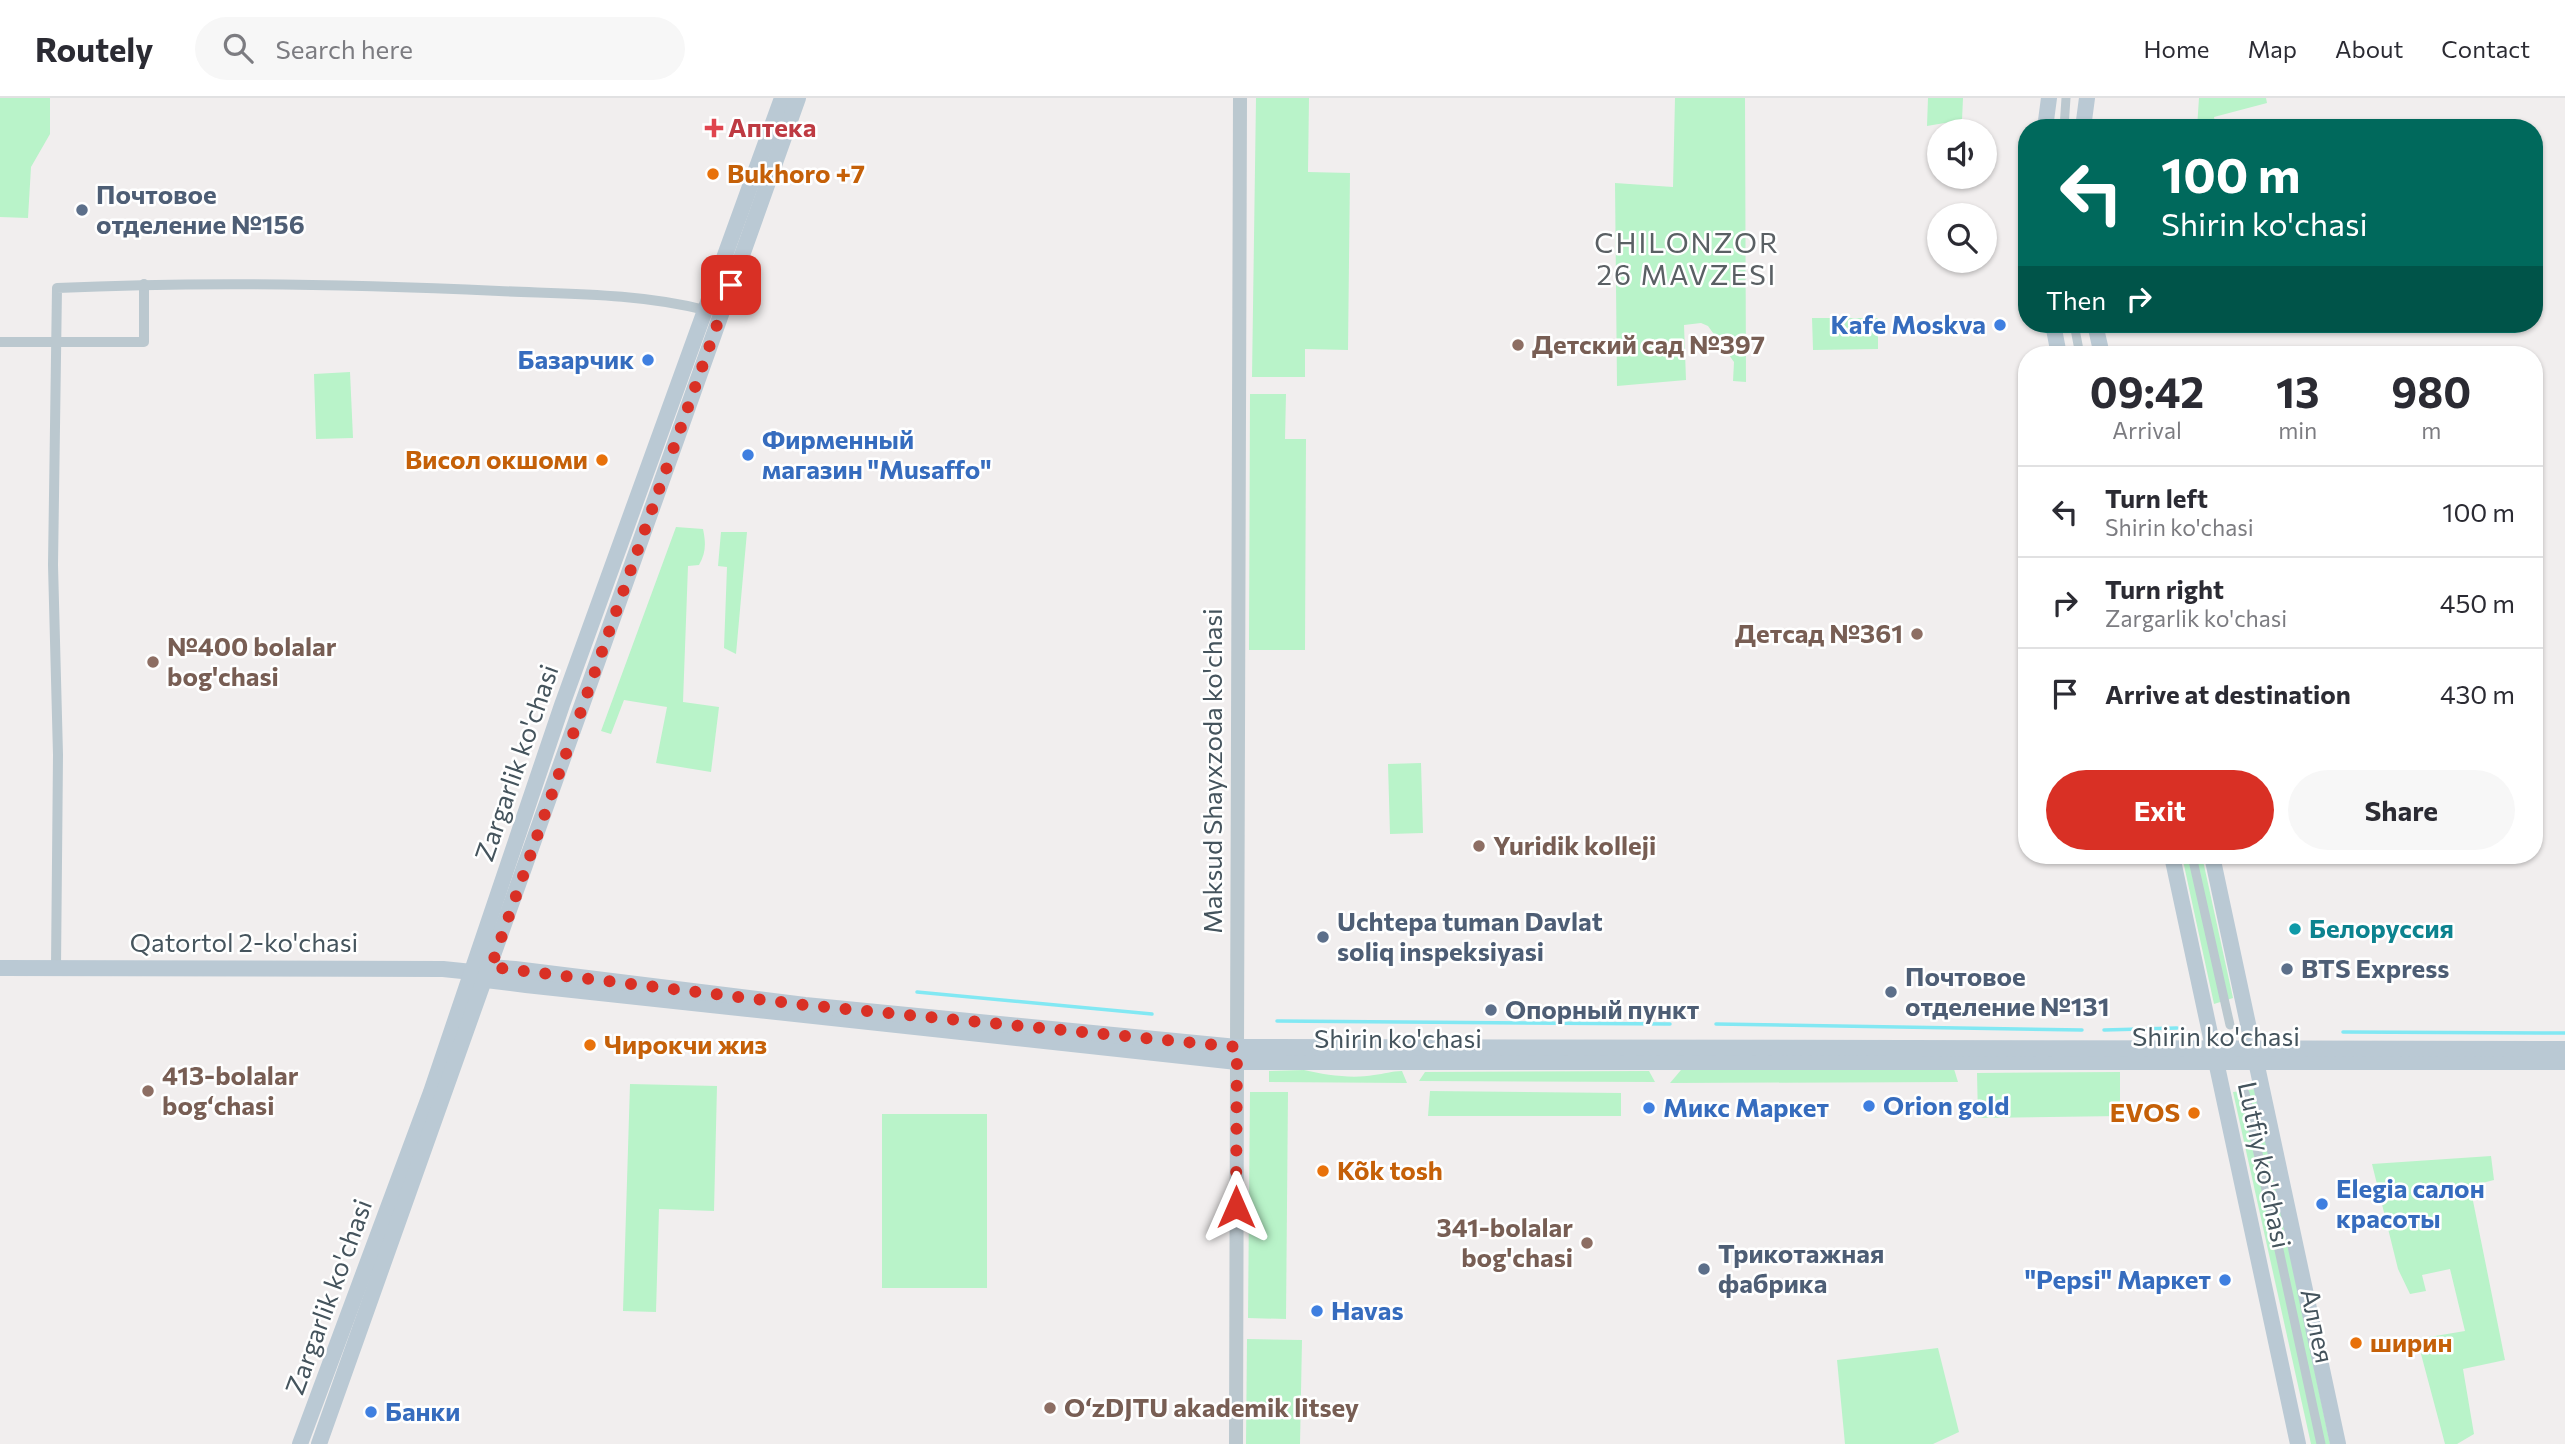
<!DOCTYPE html>
<meta charset="utf-8">
<style>
:root{--surface:#fff;--page:#f7f7f7;--text:#2b2b33;--muted:#7c7c81;--line:#e1e1e2;--accent:#d93025}
body{margin:0;font-family:Commissioner,sans-serif;background:var(--page);color:var(--text);height:100vh;display:flex;flex-direction:column;font-size:26px;white-space:nowrap}
*{box-sizing:border-box;margin:0}
p{font-size:23px;color:var(--muted)}
.icon{flex:none;width:38px;height:38px;fill:none;stroke:currentColor;stroke-width:2;stroke-linecap:round;stroke-linejoin:round}
.map{position:relative;flex:1;overflow:hidden}
.details{position:absolute;left:2018px;top:248px;width:525px;height:518px;display:flex;flex-direction:column;background:var(--surface);border-radius:28px;box-shadow:0 2px 5px #0004}
.details>*{flex:none}
.guide{position:absolute;left:2018px;top:21px;width:525px;height:214px;border-radius:28px;box-shadow:0 2px 5px #0004;background:#00695c;color:#fff;overflow:hidden}
.controls{position:absolute;left:1927px;top:21px;display:grid;gap:14px}
.controls a{display:grid;place-items:center;width:70px;height:70px;border-radius:50%;background:var(--surface);box-shadow:0 2px 5px #0004;font-size:35px}
.pin{position:absolute;display:grid;place-items:center;width:60px;height:60px;color:#fff;margin:-30px;border-radius:14px;box-shadow:0 4px 10px #0006}
.me{position:absolute;width:77px;margin:-38px;rotate:0deg;stroke-linejoin:round;filter:drop-shadow(0 0 5px #0008)}
.turn{display:flex;align-items:center;gap:24px;height:147px;padding:0 28px;font-size:32px}
.turn .icon{width:91px;height:91px;stroke-width:2.5}
.turn b{display:block;font-size:49px;line-height:60px}
.then{display:flex;align-items:center;height:66px;padding:0 28px;background:#0003;gap:14px;font-size:26px}
.eta{display:flex;justify-content:space-evenly;align-items:center;height:119px;text-align:center}
.eta b{font-size:42px;font-weight:700;line-height:49px}
.button{display:flex;gap:14px;margin-top:auto;padding:14px 28px}
.button a{flex:1;height:80px;border-radius:42px;background:var(--accent);color:#fff;font-size:28px;font-weight:700;line-height:80px;text-align:center}
.button a+a{background:var(--page);color:var(--text)}
ul{padding:0;list-style:none}
li{display:flex;align-items:center;gap:21px;height:91px;padding:0 28px;border-top:2px solid var(--line)}
li div{flex:1}
li b{display:block;font-size:26px}
li em{font-style:normal}
header{display:flex;align-items:center;gap:42px;box-sizing:border-box;height:98px;padding:0 35px;background:var(--surface);border-bottom:2px solid var(--line)}
header strong{font-size:33px}
nav{display:flex;gap:38px;margin-inline-start:auto;font-size:24px}
.search{width:490px;height:63px;background:var(--page);display:flex;align-items:center;gap:18px;box-sizing:border-box;padding:0 24px;border-radius:38px;color:var(--muted);font-size:26px}
.map>svg:first-child{display:block}
</style>
<header>
<strong>Routely</strong>
<div class="search"><svg class="icon" aria-label="search" viewBox="0 0 24 24"><circle cx="10" cy="10" r="6"/><path d="M15 15l6 6"/></svg>Search here</div>
<nav><a>Home</a><a>Map</a><a>About</a><a>Contact</a></nav>
</header>
<div class="map">
<svg width="2565" height="1346" viewBox="0 0 2565 1346">
<rect width="100%" height="100%" fill="#f1eeee"/>
<g fill="#b9f3c9">
<polygon points="0,0 50,0 50,36 31,69 28,120 0,119"/>
<polygon points="1256,0 1309,0 1308,74 1350,75 1348,252 1305,251 1305,279 1252,279"/>
<polygon points="1675,0 1745,0 1746,284 1733,283 1734,264 1708,228 1701,225 1684,227 1686,282 1617,288 1615,85 1673,89"/>
<polygon points="1928,0 1963,0 1962,22 1927,28"/>
<polygon points="2199,0 2266,0 2267,5 2214,19 2216,30 2197,30"/>
<polygon points="1812,220 1878,220 1878,251 1813,252"/>
<polygon points="350,274 353,340 316,341 314,276"/>
<polygon points="1250,296 1286,296 1285,341 1306,341 1305,552 1249,552"/>
<path d="M676,429L703,431C706,445 706,455 699,467L688,468L683,604L719,609L711,674L656,665L667,609L624,602L611,636L601,633Z"/>
<polygon points="721,434 747,434 736,556 724,550 727,469 718,468"/>
<polygon points="1421,665 1423,735 1390,736 1388,666"/>
<polygon points="2182,758 2202,758 2233,900 2214,906"/>
<polygon points="1954,971 1958,984 1670,985 1681,972"/>
<path d="M1304,972C1326,977 1352,981 1374,977C1384,976 1392,973 1402,973L1407,985L1269,984V973Z"/>
<polygon points="1649,973 1655,984 1419,983 1425,974"/>
<polygon points="2120,974 2120,1018 1978,1020 1977,975"/>
<polygon points="630,986 717,988 714,1113 659,1111 656,1214 623,1213"/>
<polygon points="2256,991 2330,1346 2311,1346 2233,994"/>
<polygon points="1430,993 1621,995 1621,1018 1428,1018"/>
<polygon points="1250,994 1288,994 1286,1221 1248,1220"/>
<rect x="882" y="1016" width="105" height="174"/>
<polygon points="2491,1058 2494,1082 2470,1088 2505,1262 2463,1271 2474,1336 2457,1346 2445,1346 2417,1241 2465,1233 2450,1171 2422,1177 2426,1193 2410,1196 2398,1171 2372,1066"/>
<polygon points="1247,1241 1302,1242 1300,1346 1246,1346"/>
<polygon points="1938,1250 1959,1334 1933,1346 1845,1346 1837,1262"/>
</g>
<g fill="none" stroke-linecap="round" stroke-linejoin="round">
<g stroke="#82e8f3" stroke-width="3.5">
<polyline points="917,894 1152,916"/>
<polyline points="1277,923 1670,926"/>
<polyline points="1716,926 2082,932"/>
<polyline points="2104,932 2177,930"/>
<polyline points="2343,934 2565,935"/>
</g>
<g stroke="#bbc8cf" stroke-width="9">
<polyline points="2064,30 2066,0"/>
<polyline points="2074,226 2080,257"/>
<polyline points="2192,758 2230,927"/>
<polyline points="2245,995 2321,1346"/>
</g>
<g stroke="#bbc8cf" stroke-width="10">
<polyline points="0,244 144,244 144,186"/>
<path d="M56,869L58,657L53,467L57,190C204,183 352,186 499,193C566,196 639,195 705,212"/>
</g>
<g stroke="#bbc8cf" stroke-width="14">
<polyline points="1237,949 1240,0"/>
<polyline points="1236,1346 1237,964"/>
</g>
<g stroke="#bac9d4" stroke-width="16">
<polyline points="2045,30 2049,0"/>
<polyline points="2083,30 2087,0"/>
<polyline points="2053,226 2059,257"/>
<polyline points="2095,226 2102,257"/>
<polyline points="2172,758 2298,1346"/>
<polyline points="2212,758 2338,1346"/>
<polyline points="0,870 443,871 472,874 486,882 526,887 1237,964 2565,964"/>
<polyline points="472,874 490,869 515,871 805,907 1237,949 2565,951"/>
<polyline points="300,1346 431,994 562,607 782,0"/>
<path d="M319,1346C481,898 636,448 798,0"/>
</g>
</g>
<g fill="none" stroke-linecap="round" stroke-linejoin="round">
<polyline stroke="#d93025" stroke-width="12" stroke-dasharray="0 21.6" points="731,187 491,869 805,907 1237,949 1236,1109"/>
</g>
<path fill="#e0444e" stroke="#fff" stroke-width="2.5" d="M710.5 19.5h7v7h7v7h-7v7h-7v-7h-7v-7h7z"/>
<g fill="#e8710a" stroke="#fff" stroke-width="2.5">
<circle cx="713" cy="76" r="7"/>
<circle cx="602" cy="362" r="7"/>
<circle cx="590" cy="947" r="7"/>
<circle cx="2194" cy="1015" r="7"/>
<circle cx="1323" cy="1073" r="7"/>
<circle cx="2356" cy="1245" r="7"/>
</g>
<g fill="#5c6f8a" stroke="#fff" stroke-width="2.5">
<circle cx="82" cy="112" r="7"/>
<circle cx="1323" cy="839" r="7"/>
<circle cx="2287" cy="871" r="7"/>
<circle cx="1891" cy="894" r="7"/>
<circle cx="1491" cy="912" r="7"/>
<circle cx="1704" cy="1171" r="7"/>
</g>
<g fill="#3f7fe0" stroke="#fff" stroke-width="2.5">
<circle cx="2000" cy="227" r="7"/>
<circle cx="648" cy="262" r="7"/>
<circle cx="748" cy="357" r="7"/>
<circle cx="1869" cy="1008" r="7"/>
<circle cx="1649" cy="1010" r="7"/>
<circle cx="2322" cy="1106" r="7"/>
<circle cx="2225" cy="1182" r="7"/>
<circle cx="1317" cy="1213" r="7"/>
<circle cx="371" cy="1314" r="7"/>
</g>
<g fill="#8d6e63" stroke="#fff" stroke-width="2.5">
<circle cx="1518" cy="247" r="7"/>
<circle cx="1917" cy="536" r="7"/>
<circle cx="153" cy="564" r="7"/>
<circle cx="1479" cy="748" r="7"/>
<circle cx="148" cy="993" r="7"/>
<circle cx="1587" cy="1145" r="7"/>
<circle cx="1050" cy="1310" r="7"/>
</g>
<circle fill="#0f9aa8" stroke="#fff" stroke-width="2.5" cx="2295" cy="831" r="7"/>
<g text-anchor="middle" stroke-width="5" stroke-linejoin="round" paint-order="stroke">
<g font-size="26" font-weight="bold" fill="#be3a42" stroke="#fff" text-anchor="start">
<text x="728" y="39">Аптека</text>
</g>
<g font-size="26" font-weight="bold" fill="#c56008" stroke="#fff" text-anchor="start">
<text x="727" y="85">Bukhoro +7</text>
<text x="588" y="371" text-anchor="end">Висол окшоми</text>
<text x="604" y="956">Чирокчи жиз</text>
<text x="2180" y="1024" text-anchor="end">EVOS</text>
<text x="1337" y="1082">Kõk tosh</text>
<text x="2370" y="1254">ширин</text>
</g>
<g font-size="26" font-weight="bold" fill="#4e5e75" stroke="#fff" text-anchor="start">
<text x="96" y="106">Почтовое<tspan x="96" dy="30">отделение №156</tspan></text>
<text x="1337" y="833">Uchtepa tuman Davlat<tspan x="1337" dy="30">soliq inspeksiyasi</tspan></text>
<text x="2301" y="880">BTS Express</text>
<text x="1905" y="888">Почтовое<tspan x="1905" dy="30">отделение №131</tspan></text>
<text x="1505" y="921">Опорный пункт</text>
<text x="1718" y="1165">Трикотажная<tspan x="1718" dy="30">фабрика</tspan></text>
</g>
<g font-size="26" font-weight="bold" fill="#366cbe" stroke="#fff" text-anchor="start">
<text x="1986" y="236" text-anchor="end">Kafe Moskva</text>
<text x="634" y="271" text-anchor="end">Базарчик</text>
<text x="762" y="351">Фирменный<tspan x="762" dy="30">магазин "Musaffo"</tspan></text>
<text x="1883" y="1017">Orion gold</text>
<text x="1663" y="1019">Микс Маркет</text>
<text x="2336" y="1100">Elegia салон<tspan x="2336" dy="30">красоты</tspan></text>
<text x="2211" y="1191" text-anchor="end">"Pepsi" Маркет</text>
<text x="1331" y="1222">Havas</text>
<text x="385" y="1323">Банки</text>
</g>
<g font-size="26" font-weight="bold" fill="#785e54" stroke="#fff" text-anchor="start">
<text x="1532" y="256">Детский сад №397</text>
<text x="1903" y="545" text-anchor="end">Детсад №361</text>
<text x="167" y="558">№400 bolalar<tspan x="167" dy="30">bog'chasi</tspan></text>
<text x="1493" y="757">Yuridik kolleji</text>
<text x="162" y="987">413-bolalar<tspan x="162" dy="30">bogʻchasi</tspan></text>
<text x="1573" y="1139" text-anchor="end">341-bolalar<tspan x="1573" dy="30">bog'chasi</tspan></text>
<text x="1064" y="1319">OʻzDJTU akademik litsey</text>
</g>
<g font-size="26" fill="#45545d" stroke="#fff">
<text transform="translate(517 665) rotate(-71)" y="9">Zargarlik ko'chasi</text>
<text transform="translate(1213 673) rotate(-90)" y="9">Maksud Shayxzoda ko'chasi</text>
<text x="244" y="854">Qatortol 2-ko'chasi</text>
<text x="2216" y="948">Shirin ko'chasi</text>
<text x="1398" y="950">Shirin ko'chasi</text>
<text transform="translate(2264 1067) rotate(78)" y="9">Lutfiy ko'chasi</text>
<text transform="translate(329 1199) rotate(-70)" y="9">Zargarlik ko'chasi</text>
<text transform="translate(2317 1228) rotate(78)" y="9">Аллея</text>
</g>
<g font-size="26" font-weight="bold" fill="#0d838f" stroke="#fff" text-anchor="start">
<text x="2309" y="840">Белоруссия</text>
</g>
<g font-size="28" letter-spacing="2" fill="#5a6064" stroke="#fff">
<text x="1687" y="155">CHILONZOR<tspan x="1687" dy="32">26 MAVZESI</tspan></text>
</g>
</g>
</svg>
<div class="controls">
<a><svg class="icon" aria-label="sound" viewBox="0 0 24 24"><path d="M4 9h4l5-4v14l-5-4H4zM17 9q2 3 0 6"/></svg></a>
<a><svg class="icon" aria-label="search" viewBox="0 0 24 24"><circle cx="10" cy="10" r="6"/><path d="M15 15l6 6"/></svg></a>
</div>
<div class="pin" style="left:731px;top:187px;background:#d93025"><svg class="icon" aria-label="arrive" viewBox="0 0 24 24"><path d="M6 21V4h12l-3 4 3 4H6"/></svg></div>
<svg class="me" style="left:1236px;top:1109px" viewBox="-20 -20 40 40"><path d="M0-17L14 15 0 8-14 15z" fill="#d93025" stroke="#fff" stroke-width="4"/></svg>
<div class="guide">
<div class="turn"><svg class="icon" aria-label="left" viewBox="0 0 24 24"><path d="M17 20v-9H6M10 6l-5 5 5 5"/></svg><div><b>100 m</b>Shirin ko'chasi</div></div>
<div class="then">Then<svg class="icon" aria-label="right" viewBox="0 0 24 24"><path d="M7 20v-9h11M14 6l5 5-5 5"/></svg></div>
</div>
<section class="details">
<div class="eta">
<div><b>09:42</b><p>Arrival</p></div>
<div><b>13</b><p>min</p></div>
<div><b>980</b><p>m</p></div>
</div>
<ul>
<li><svg class="icon" aria-label="left" viewBox="0 0 24 24"><path d="M17 20v-9H6M10 6l-5 5 5 5"/></svg><div><b>Turn left</b><p>Shirin ko'chasi</p></div><em>100 m</em></li>
<li><svg class="icon" aria-label="right" viewBox="0 0 24 24"><path d="M7 20v-9h11M14 6l5 5-5 5"/></svg><div><b>Turn right</b><p>Zargarlik ko'chasi</p></div><em>450 m</em></li>
<li><svg class="icon" aria-label="arrive" viewBox="0 0 24 24"><path d="M6 21V4h12l-3 4 3 4H6"/></svg><div><b>Arrive at destination</b></div><em>430 m</em></li>
</ul>
<div class="button"><a>Exit</a><a>Share</a></div>
</section>
</div>
